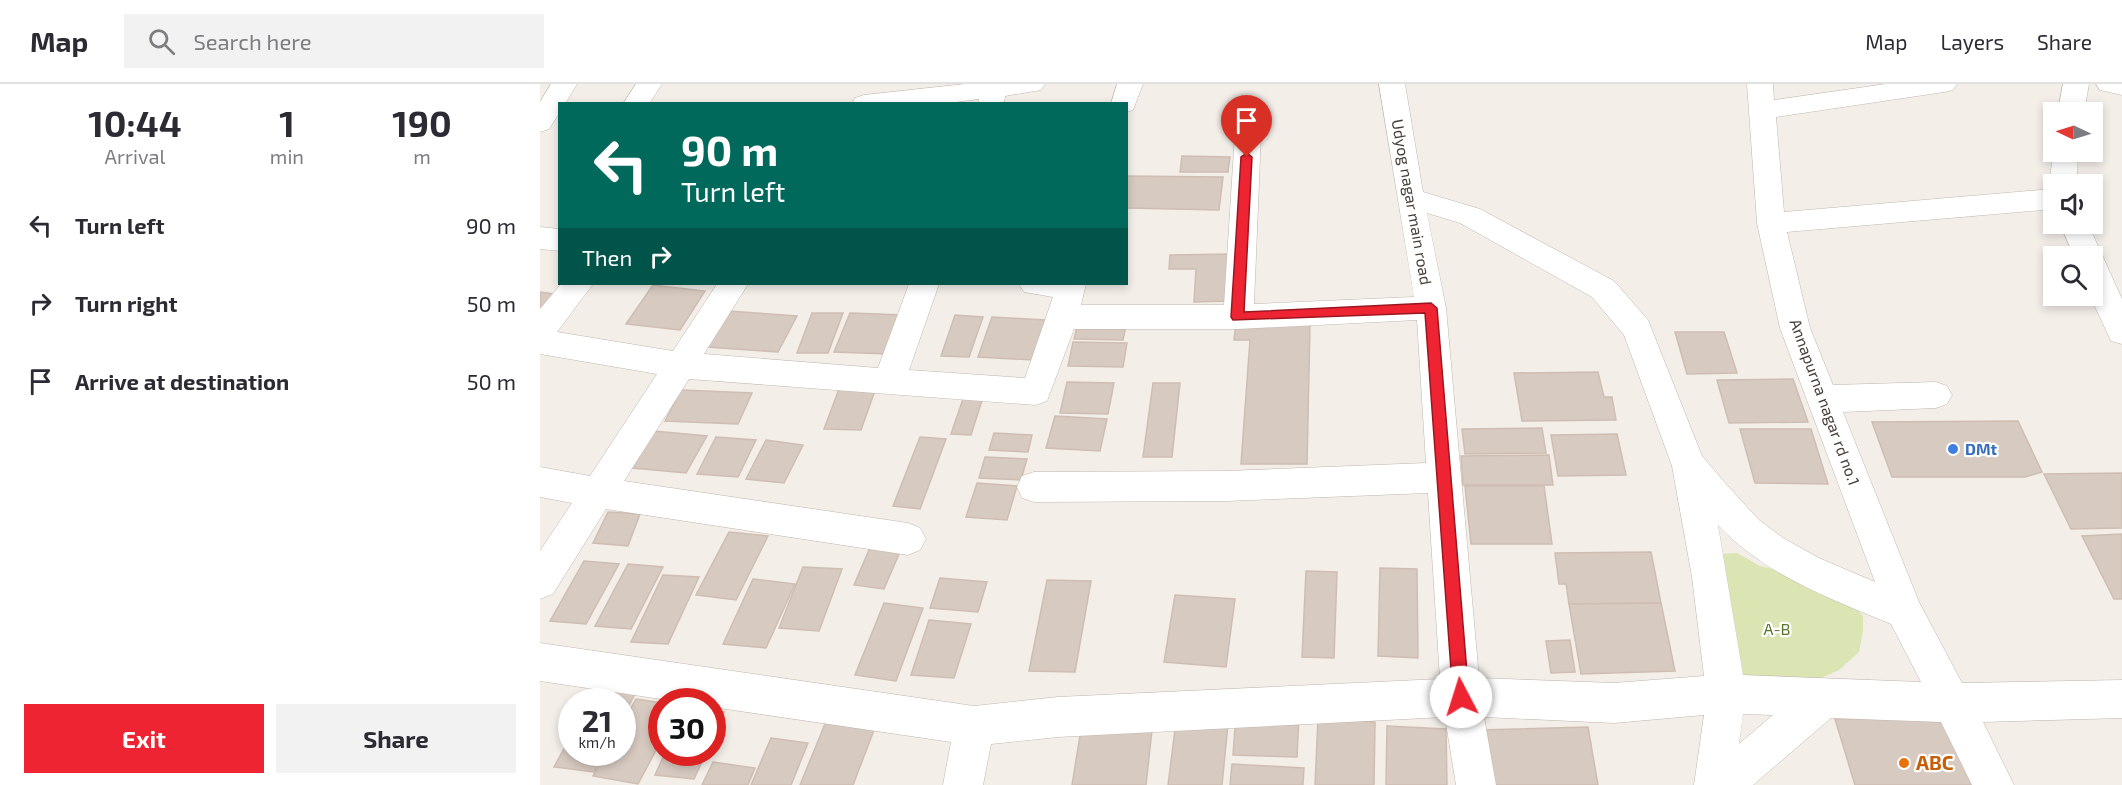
<!DOCTYPE html>
<style>
:root{--surface:#fff;--page:#f2f2f3;--text:#2b2b33;--muted:#7c7c81;--line:#e1e1e2;--accent:#ee2432}
body{margin:0;font-family:"Exo 2",sans-serif;background:var(--page);color:var(--text);height:100vh;display:flex;flex-direction:column;font-size:22px;white-space:nowrap}
*{box-sizing:border-box;margin:0}
p{font-size:20px;color:var(--muted)}
.icon{flex:none;width:33px;height:33px;fill:none;stroke:currentColor;stroke-width:2;stroke-linecap:round;stroke-linejoin:round}
.map{position:relative;flex:1;overflow:hidden}
.details{display:flex;flex-direction:column;background:var(--surface);width:540px}
.details>*{flex:none}
.hud{position:absolute;left:18px;top:18px;width:570px;height:183px;border-radius:0px;box-shadow:0 3px 9px #0003;background:#00695c;color:#fff;overflow:hidden}
.needle{width:39px;rotate:274deg}
.controls{position:absolute;left:1503px;top:18px;display:grid;gap:12px}
.controls a{display:grid;place-items:center;width:60px;height:60px;border-radius:0px;background:var(--surface);box-shadow:0 3px 9px #0003;font-size:30px}
.speed{position:absolute;left:18px;top:604px;display:flex;gap:12px;font-size:30px;font-weight:700;text-align:center}
.speed>*{display:grid;place-content:center;width:78px;height:78px;border-radius:50%;background:var(--surface);box-shadow:0 3px 9px #0003;line-height:1}
.speed small{font-size:15px;font-weight:400}
.speed .limit{border:9px solid #d22;background:#fff;color:#111}
.pin{position:absolute;display:grid;place-items:center;width:51px;height:51px;color:#fff;margin:-62px -26px;border-radius:50% 50% 50% 0;rotate:-45deg;box-shadow:0 0 6px #0007}
.pin .icon{rotate:45deg}
.me{position:absolute;width:66px;margin:-33px;rotate:355deg;stroke-linejoin:round;filter:drop-shadow(0 0 4px #0008)}
.turn{display:flex;align-items:center;gap:21px;height:126px;padding:0 24px;font-size:27px}
.turn .icon{width:78px;height:78px;stroke-width:2.5}
.turn b{display:block;font-size:42px;line-height:51px}
.then{display:flex;align-items:center;height:57px;padding:0 24px;background:#0003;gap:12px;font-size:22px}
.eta{display:flex;justify-content:space-evenly;align-items:center;height:102px;text-align:center}
.eta b{font-size:36px;font-weight:700;line-height:42px}
.primary-button{display:flex;gap:12px;margin-top:auto;padding:12px 24px}
.primary-button a{flex:1;height:69px;border-radius:0px;background:var(--accent);color:#fff;font-size:24px;font-weight:700;line-height:69px;text-align:center}
.primary-button a+a{background:var(--page);color:var(--text)}
ul{padding:0;list-style:none}
li{display:flex;align-items:center;gap:18px;height:78px;padding:0 24px}
li div{flex:1}
li b{display:block;font-size:22px}
li em{font-style:normal}
header{display:flex;align-items:center;gap:36px;box-sizing:border-box;height:84px;padding:0 30px;background:var(--surface);border-bottom:2px solid var(--line)}
header strong{font-size:28px}
nav{display:flex;gap:33px;margin-inline-start:auto;font-size:21px}
.search{width:420px;height:54px;background:var(--page);display:flex;align-items:center;gap:15px;box-sizing:border-box;padding:0 21px;border-radius:0px;color:var(--muted);font-size:22px}
main{display:flex;flex:1;min-height:0}
.map>svg:first-child{display:block}
</style>
<header>
<strong>Map</strong>
<div class="search"><svg class="icon" aria-label="search" viewBox="0 0 24 24"><circle cx="10" cy="10" r="6"/><path d="M15 15l6 6"/></svg>Search here</div>
<nav><a>Map</a><a>Layers</a><a>Share</a></nav>
</header>
<main>
<section class="details">
<div class="eta">
<div><b>10:44</b><p>Arrival</p></div>
<div><b>1</b><p>min</p></div>
<div><b>190</b><p>m</p></div>
</div>
<ul>
<li><svg class="icon" aria-label="left" viewBox="0 0 24 24"><path d="M17 20v-9H6M10 6l-5 5 5 5"/></svg><div><b>Turn left</b></div><em>90 m</em></li>
<li><svg class="icon" aria-label="right" viewBox="0 0 24 24"><path d="M7 20v-9h11M14 6l5 5-5 5"/></svg><div><b>Turn right</b></div><em>50 m</em></li>
<li><svg class="icon" aria-label="arrive" viewBox="0 0 24 24"><path d="M6 21V4h12l-3 4 3 4H6"/></svg><div><b>Arrive at destination</b></div><em>50 m</em></li>
</ul>
<div class="primary-button"><a>Exit</a><a>Share</a></div>
</section>
<div class="map">
<svg width="1582" height="701" viewBox="0 0 1582 701">
<rect width="100%" height="100%" fill="#f3eee8"/>
<polygon fill="#dae5b3" points="1197,469 1220,482 1247,488 1307,515 1323,532 1323,548 1319,568 1299,586 1265,601 1189,596 1180,470"/>
<g fill="#d7cac1" stroke="#cfbdb2" stroke-width="1.5">
<polygon points="642,72 690,73 688,88 640,88"/>
<polygon points="586,92 683,93 679,126 586,124"/>
<polygon points="691,170 690,217 654,218 656,185 629,185 630,171"/>
<polygon points="113,201 165,207 140,246 86,240"/>
<polygon points="0,208 15,210 0,230"/>
<polygon points="188,227 257,232 238,268 167,263"/>
<polygon points="272,229 303,229 288,269 257,269"/>
<polygon points="310,229 364,231 349,270 294,268"/>
<polygon points="415,231 443,233 429,273 401,272"/>
<polygon points="452,233 505,236 493,276 438,273"/>
<polygon points="539,235 587,237 583,256 534,255"/>
<polygon points="696,240 770,241 767,380 701,380 710,256 694,256"/>
<polygon points="1135,248 1184,248 1197,289 1147,290"/>
<polygon points="533,258 587,259 583,283 528,282"/>
<polygon points="1058,288 1064,313 1072,313 1076,336 982,337 974,289"/>
<polygon points="1253,295 1268,338 1189,339 1177,296"/>
<polygon points="302,297 338,298 321,346 284,345"/>
<polygon points="527,298 574,299 568,330 520,329"/>
<polygon points="613,299 640,299 632,373 603,373"/>
<polygon points="141,306 212,309 198,340 125,337"/>
<polygon points="425,309 444,310 431,351 411,350"/>
<polygon points="515,332 567,335 560,367 506,364"/>
<polygon points="1478,337 1502,388 1485,393 1352,393 1332,338"/>
<polygon points="1002,344 1006,369 925,370 922,345"/>
<polygon points="1200,345 1271,345 1288,400 1215,399"/>
<polygon points="114,347 167,352 146,389 93,384"/>
<polygon points="454,349 492,351 488,368 449,366"/>
<polygon points="1077,350 1086,391 1018,392 1011,351"/>
<polygon points="176,353 216,356 198,393 157,390"/>
<polygon points="380,353 406,355 380,425 353,422"/>
<polygon points="226,356 263,361 244,399 206,395"/>
<polygon points="1009,371 1013,401 923,401 921,372"/>
<polygon points="445,373 487,375 481,396 439,394"/>
<polygon points="1582,389 1582,444 1531,445 1504,390"/>
<polygon points="437,399 477,402 467,436 426,433"/>
<polygon points="925,402 1004,402 1012,460 931,460"/>
<polygon points="68,428 100,430 88,462 53,459"/>
<polygon points="189,448 228,452 196,516 156,511"/>
<polygon points="1582,450 1582,515 1574,515 1542,452"/>
<polygon points="332,459 362,463 344,505 314,501"/>
<polygon points="1111,468 1121,519 1029,520 1026,500 1019,500 1015,469"/>
<polygon points="44,477 79,480 46,540 10,537"/>
<polygon points="88,480 123,483 91,545 55,542"/>
<polygon points="263,483 302,485 279,547 239,544"/>
<polygon points="840,484 877,485 878,574 838,572"/>
<polygon points="766,487 797,488 794,574 762,573"/>
<polygon points="123,491 159,493 128,560 91,558"/>
<polygon points="400,494 447,498 438,528 390,524"/>
<polygon points="213,495 255,500 226,564 183,560"/>
<polygon points="507,496 551,497 535,588 489,587"/>
<polygon points="635,511 695,515 686,583 624,578"/>
<polygon points="344,519 383,524 356,597 315,591"/>
<polygon points="1121,519 1135,587 1041,590 1029,520"/>
<polygon points="389,536 431,540 414,594 371,591"/>
<polygon points="1030,556 1035,588 1011,589 1006,557"/>
<polygon points="56,605 95,610 82,634 82,618 49,618"/>
<polygon points="96,615 122,619 122,655 98,700 53,692 66,669 82,669 82,639"/>
<polygon points="172,627 184,628 172,654"/>
<polygon points="696,630 759,632 757,673 693,671"/>
<polygon points="1412,633 1437,701 1315,701 1295,635"/>
<polygon points="287,635 336,641 313,701 260,701"/>
<polygon points="778,635 835,638 834,701 775,701"/>
<polygon points="636,638 688,640 682,701 628,701"/>
<polygon points="847,642 906,645 907,701 846,701"/>
<polygon points="1048,643 1058,701 944,701 938,646"/>
<polygon points="541,645 612,646 606,701 532,701"/>
<polygon points="32,650 32,669 64,669 54,688 14,683"/>
<polygon points="231,654 268,659 251,701 211,701"/>
<polygon points="125,669 166,669 154,695 115,691"/>
<polygon points="173,678 215,684 208,701 162,701"/>
<polygon points="692,680 764,684 763,701 690,701"/>
</g>
<g fill="none" stroke-linecap="round" stroke-linejoin="round">
<defs>
<g id="minor">
<polygon points="11,0 37,0 25,20 20,20 20,28 9,45 0,48 0,18"/>
<polygon points="96,0 122,0 109,20 83,20"/>
<polygon points="425,0 505,0 501,6 465,12 464,20 438,20 439,15 401,20 312,20 315,14 324,11"/>
<polygon points="577,0 603,0 593,26 586,28 586,20 571,20"/>
<path d="M839,0H865L883,108L940,125L1074,197L1108,236L1162,372L1186,400L1219,436L1243,454L1279,474L1335,498L1240,244L1217,139L1207,0H1233L1234,16L1346,0H1417L1413,6L1404,8L1236,33L1244,128L1512,105L1509,100L1514,65V68H1538L1537,100H1514V125L1247,148L1270,244L1293,301L1396,298L1407,302L1412,311L1407,320L1396,324L1303,328L1379,518L1422,599L1582,596V634L1443,638L1474,701H1432L1401,638L1291,634L1213,701H1154L1164,631L1074,639L944,633L956,701H916L905,633L518,653L451,660L443,701H403L411,658L172,623V618H141L0,597V559L434,622L518,613L900,595L888,409L686,417L494,418L482,414L477,403L482,392L494,388L686,387L886,379L877,236L698,245H534L507,317L496,321L149,295L84,397L368,439L380,444L386,455L380,466L368,471L66,425L13,510L0,515V467L32,419L0,413V383L50,392L117,290L0,270V225L21,200H53L17,248L133,267L177,200H208L164,270L338,284L369,200H399L369,286L485,294L513,213L484,208L479,200H546L541,221H684L695,50L699,44L708,41L717,44L721,50L714,220L874,213ZM887,129L920,139L1052,213L1084,251L1132,382L1152,493L1164,592L1074,599L939,594L906,224ZM1178,441C1225,491 1289,514 1351,540L1381,598L1203,591ZM1203,630L1233,631L1199,660Z"/>
<polygon points="1523,0 1549,0 1544,28 1518,28"/>
<polygon points="1556,0 1582,0 1582,11 1560,6"/>
<polygon points="1520,140 1548,140 1582,215 1582,260 1571,257 1550,212 1552,212 1552,172 1534,172"/>
<polygon points="0,143 20,145 20,167 0,165"/>
</g>
</defs>
<use href="#minor" stroke="#c1b6ae" stroke-width="1"/>
<use href="#minor" fill="#fff" fill-rule="evenodd"/>
</g>
<polygon fill="#ee2432" stroke="#9b1720" stroke-width="1.5" points="707,69 712,73 704,228 891,219 897,224 929,613 927,619 921,621 915,619 913,613 885,229 693,236 691,233 701,73"/>
<circle fill="#3f7fe0" stroke="#fff" stroke-width="2" cx="1413" cy="365" r="6"/>
<circle fill="#e8710a" stroke="#fff" stroke-width="2" cx="1364" cy="679" r="6"/>
<g text-anchor="middle" stroke-width="4.5" stroke-linejoin="round" paint-order="stroke">
<g font-size="16" fill="#463d37" stroke="#fff">
<text transform="translate(872 118) rotate(80)" y="6">Udyog nagar main road</text>
<text transform="translate(1285 318) rotate(70)" y="6">Annapurna nagar rd no.1</text>
</g>
<g font-size="16" font-weight="bold" fill="#366cbe" stroke="#fff" text-anchor="start">
<text x="1425" y="371">DMt</text>
</g>
<g font-size="16" fill="#58752d" stroke="#fff">
<text x="1237" y="551">A-B</text>
</g>
<g font-size="20" font-weight="bold" fill="#c56008" stroke="#fff" text-anchor="start">
<text x="1376" y="686">ABC</text>
</g>
</g>
</svg>
<div class="controls">
<a><svg class="needle" viewBox="-14 -14 28 28"><path d="M0-13l5 13h-10z" fill="#e53935"/><path d="M0 13l5-13h-10z" fill="#7c7c81"/></svg></a>
<a><svg class="icon" aria-label="sound" viewBox="0 0 24 24"><path d="M4 9h4l5-4v14l-5-4H4zM17 9q2 3 0 6"/></svg></a>
<a><svg class="icon" aria-label="search" viewBox="0 0 24 24"><circle cx="10" cy="10" r="6"/><path d="M15 15l6 6"/></svg></a>
</div>
<div class="speed"><div>21<small>km/h</small></div><div class="limit">30</div></div>
<div class="pin" style="left:707px;top:73px;background:#d93025"><svg class="icon" aria-label="arrive" viewBox="0 0 24 24"><path d="M6 21V4h12l-3 4 3 4H6"/></svg></div>
<svg class="me" style="left:921px;top:613px" viewBox="-20 -20 40 40"><circle r="19" fill="#fff"/><path d="M0-13L10 11 0 6-10 11z" fill="#ee2432"/></svg>
<div class="hud">
<div class="turn"><svg class="icon" aria-label="left" viewBox="0 0 24 24"><path d="M17 20v-9H6M10 6l-5 5 5 5"/></svg><div><b>90 m</b>Turn left</div></div>
<div class="then">Then<svg class="icon" aria-label="right" viewBox="0 0 24 24"><path d="M7 20v-9h11M14 6l5 5-5 5"/></svg></div>
</div>
</div>
</main>
